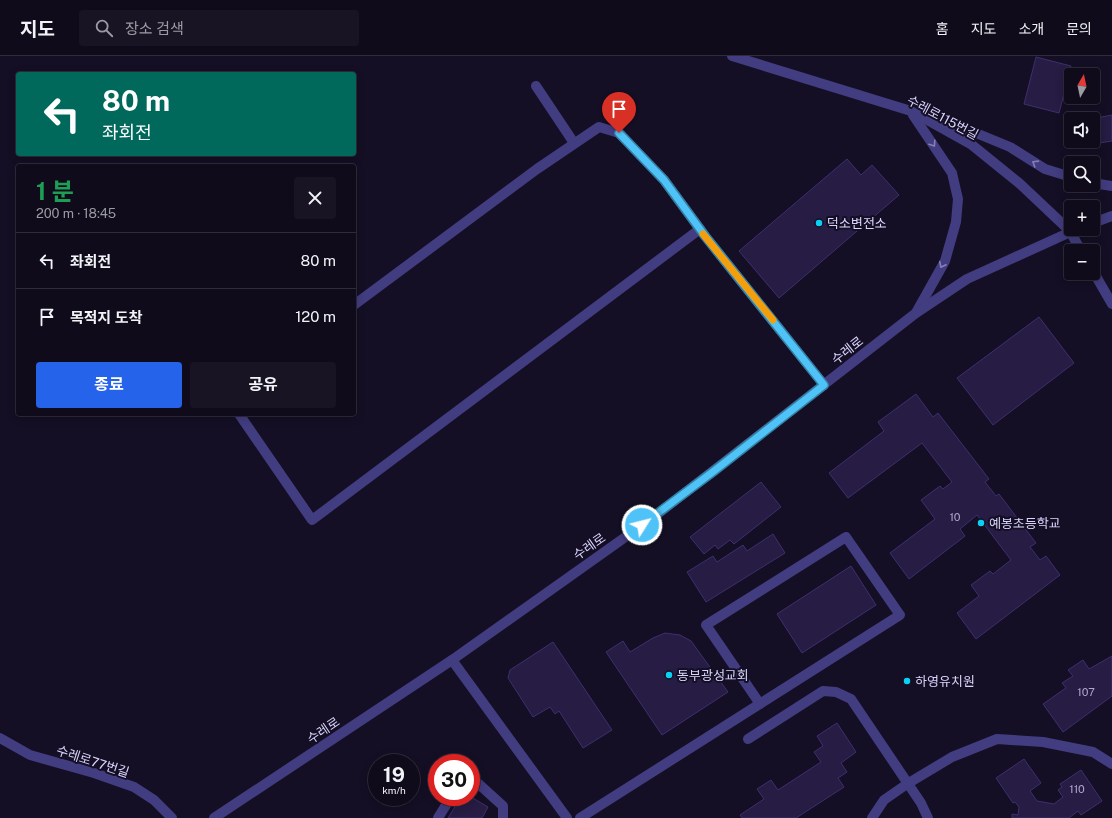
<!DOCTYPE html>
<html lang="ko">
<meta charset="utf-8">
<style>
:root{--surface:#0f0b1b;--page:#181424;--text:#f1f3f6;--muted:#9b9ba3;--line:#2f2b3a;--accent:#2563eb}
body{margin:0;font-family:"Public Sans","Noto Sans KR",sans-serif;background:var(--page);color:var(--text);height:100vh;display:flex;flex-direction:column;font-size:15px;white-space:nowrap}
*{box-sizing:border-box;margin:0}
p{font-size:13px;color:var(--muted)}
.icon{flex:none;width:22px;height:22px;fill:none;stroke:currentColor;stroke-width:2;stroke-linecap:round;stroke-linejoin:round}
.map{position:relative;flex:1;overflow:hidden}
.details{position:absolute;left:16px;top:108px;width:340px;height:252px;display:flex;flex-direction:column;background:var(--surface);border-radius:4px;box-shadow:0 2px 10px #0003,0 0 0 1px var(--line)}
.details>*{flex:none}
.top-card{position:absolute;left:16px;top:16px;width:340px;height:84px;border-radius:4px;box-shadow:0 2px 10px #0003,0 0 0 1px var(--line);background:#00695c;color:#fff;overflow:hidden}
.needle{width:26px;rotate:9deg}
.fabs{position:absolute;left:1064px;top:12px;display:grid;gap:8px}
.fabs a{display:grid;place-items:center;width:36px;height:36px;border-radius:4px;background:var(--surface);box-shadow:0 2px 10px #0003,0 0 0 1px var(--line);font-size:20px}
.speed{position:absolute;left:368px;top:698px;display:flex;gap:8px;font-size:20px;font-weight:700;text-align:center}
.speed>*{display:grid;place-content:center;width:52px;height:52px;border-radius:50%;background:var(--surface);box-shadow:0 2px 10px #0003,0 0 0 1px var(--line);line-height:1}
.speed small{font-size:10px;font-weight:400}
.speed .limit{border:6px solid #d22;background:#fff;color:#111}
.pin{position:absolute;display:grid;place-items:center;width:34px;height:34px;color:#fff;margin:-41px -17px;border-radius:50% 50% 50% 0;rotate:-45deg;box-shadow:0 0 4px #0007}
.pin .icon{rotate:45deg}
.me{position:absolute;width:44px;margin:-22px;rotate:54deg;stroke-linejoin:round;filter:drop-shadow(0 0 3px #0008)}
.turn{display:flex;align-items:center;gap:14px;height:84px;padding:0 20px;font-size:18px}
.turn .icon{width:52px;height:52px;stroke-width:2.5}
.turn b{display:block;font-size:28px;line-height:34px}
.round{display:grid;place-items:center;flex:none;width:42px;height:42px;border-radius:4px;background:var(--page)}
.head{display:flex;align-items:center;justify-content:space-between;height:68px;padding:0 20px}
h1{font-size:24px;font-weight:700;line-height:30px;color:#1e9e55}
.cta{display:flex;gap:8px;margin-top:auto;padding:8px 20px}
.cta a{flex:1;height:46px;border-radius:4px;background:var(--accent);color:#fff;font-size:16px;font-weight:700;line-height:46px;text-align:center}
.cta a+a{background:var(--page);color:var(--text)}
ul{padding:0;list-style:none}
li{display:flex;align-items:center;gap:12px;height:56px;padding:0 20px;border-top:1px solid var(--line)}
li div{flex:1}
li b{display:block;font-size:15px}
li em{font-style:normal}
header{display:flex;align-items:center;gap:24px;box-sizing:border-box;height:56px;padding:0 20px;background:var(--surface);border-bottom:1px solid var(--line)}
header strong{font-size:19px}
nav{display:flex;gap:22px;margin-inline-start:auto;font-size:14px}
.search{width:280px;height:36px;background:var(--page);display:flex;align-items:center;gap:10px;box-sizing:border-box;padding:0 14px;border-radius:4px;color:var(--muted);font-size:15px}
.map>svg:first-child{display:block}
</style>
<header>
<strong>지도</strong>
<div class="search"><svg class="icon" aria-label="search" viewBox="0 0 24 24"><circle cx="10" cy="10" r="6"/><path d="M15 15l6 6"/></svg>장소 검색</div>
<nav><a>홈</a><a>지도</a><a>소개</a><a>문의</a></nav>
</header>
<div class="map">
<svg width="1112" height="762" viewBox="0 0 1112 762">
<rect width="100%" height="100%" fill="#140f24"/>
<g fill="#261c44" stroke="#3f2f6f">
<polygon points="1036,1 1071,10 1059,57 1024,48"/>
<polygon points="1112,59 1112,85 1080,90 1079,85 1093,85 1093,63 1091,63"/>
<polygon points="847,103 861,119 872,109 899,139 779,242 739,195"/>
<polygon points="1039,261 1074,307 993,369 957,322"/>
<polygon points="916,338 933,361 938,357 989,423 985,426 996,440 999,438 1036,487 1030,491 1040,504 1046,500 1060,519 976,583 957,557 979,540 971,529 990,515 993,518 1011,504 977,459 960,473 965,480 909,523 890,497 935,463 921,444 940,430 943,433 952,426 922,387 848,442 829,417 884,375 878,366"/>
<polygon points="761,426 781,451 734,488 730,484 718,493 715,489 704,498 690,481"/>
<polygon points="773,478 785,497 706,546 687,516 713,500 717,506 743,489 747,495"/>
<polygon points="851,510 876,549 802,597 777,558"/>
<polygon points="665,577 680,579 691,585 728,636 662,679 606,596 623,585 630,596 653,582"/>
<polygon points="553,586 612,674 583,692 559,655 555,658 550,651 533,661 508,622 510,614"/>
<polygon points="1112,600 1112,640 1063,676 1043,648 1066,632 1062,627 1073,620 1068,614 1083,604 1089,613"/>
<polygon points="837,667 856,696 841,707 847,716 838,722 844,731 796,762 742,762 740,759 764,743 757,733 771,724 778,734 821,706 814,696 823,690 817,680"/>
<polygon points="1024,703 1041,727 1030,735 1037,745 1054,748 1063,741 1058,734 1062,731 1060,728 1081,714 1102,745 1081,759 1078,755 1069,762 1012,762 1012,758 1018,759 1019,751 1015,746 1013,747 996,722"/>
<polygon points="461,741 471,741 488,751 482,762 448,762"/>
</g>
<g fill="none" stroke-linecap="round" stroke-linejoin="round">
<g stroke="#423c80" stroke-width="10">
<polyline points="732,0 911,55 972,89 1019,127 1070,175 1081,195"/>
<polyline points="536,30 574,87"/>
<polyline points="913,59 952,117 958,143 956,166 945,205 917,255"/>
<polyline points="935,65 976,77 1010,91 1045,113 1071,121"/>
<polyline points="1093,127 1112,130"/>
<polyline points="1093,167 1112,160"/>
<polyline points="1093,215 1112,248"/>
<polyline points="354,249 537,113 599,71 619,77 664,124 705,180 824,329"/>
<polyline points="239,358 312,464 700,173"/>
<polyline points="452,604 567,762"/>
<polyline points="0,682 30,699 94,717 134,731 154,744 172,762"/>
<polyline points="748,683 823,635 836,636 851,643 921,747 928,762"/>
<polyline points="471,721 503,750 503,762"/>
<polyline points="214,762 452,604 655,460 916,257 967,223 1077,173"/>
<polyline points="438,762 451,741"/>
<polyline points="580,762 900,559 846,481 706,569 760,648"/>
<polyline points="872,762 884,744 907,728 952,701 997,683 1043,686 1093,696 1112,708"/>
</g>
</g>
<defs><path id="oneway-chevron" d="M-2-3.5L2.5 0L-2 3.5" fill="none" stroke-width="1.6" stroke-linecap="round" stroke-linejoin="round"/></defs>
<g stroke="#8680b8">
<use href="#oneway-chevron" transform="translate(933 88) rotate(56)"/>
<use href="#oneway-chevron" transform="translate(1035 107) rotate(-148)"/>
<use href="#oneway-chevron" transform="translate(942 209) rotate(117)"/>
</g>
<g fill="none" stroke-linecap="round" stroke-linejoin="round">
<defs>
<polyline id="route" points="619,77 664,124 705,180 824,329 714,415 642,469"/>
</defs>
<use href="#route" stroke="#337fa1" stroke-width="10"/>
<use href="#route" stroke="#4fc3f7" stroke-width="7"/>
<polyline stroke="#f59e0b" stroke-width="7" points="703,178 773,264"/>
</g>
<g fill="#0ad1f3" stroke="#140f24" stroke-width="1.5">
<circle cx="819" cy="167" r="4"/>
<circle cx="981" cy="467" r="4"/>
<circle cx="669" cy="619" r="4"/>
<circle cx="907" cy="625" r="4"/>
</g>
<g text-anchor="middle" stroke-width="4" stroke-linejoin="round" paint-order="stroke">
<g font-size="11" fill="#ada6cf">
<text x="955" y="465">10</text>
<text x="1086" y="640">107</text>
<text x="1077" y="737">110</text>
</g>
<g font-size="13" fill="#dad4fd" stroke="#140f24">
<text transform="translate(943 61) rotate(28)" y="5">수레로115번길</text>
<text transform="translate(847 294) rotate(-38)" y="5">수레로</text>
<text transform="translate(589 490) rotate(-35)" y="5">수레로</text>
<text transform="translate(323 674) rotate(-34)" y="5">수레로</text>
<text transform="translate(93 705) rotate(18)" y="5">수레로77번길</text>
</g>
<g font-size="13" fill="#dad4fd" stroke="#140f24" text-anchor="start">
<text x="827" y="172">덕소변전소</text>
<text x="989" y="472">예봉초등학교</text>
<text x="677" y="624">동부광성교회</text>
<text x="915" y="630">하영유치원</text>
</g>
</g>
</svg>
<div class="fabs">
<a><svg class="needle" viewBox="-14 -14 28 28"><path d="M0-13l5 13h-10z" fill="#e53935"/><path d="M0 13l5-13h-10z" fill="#9b9ba3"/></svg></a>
<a><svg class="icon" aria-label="sound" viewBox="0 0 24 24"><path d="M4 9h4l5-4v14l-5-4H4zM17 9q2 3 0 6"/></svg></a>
<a><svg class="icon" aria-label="search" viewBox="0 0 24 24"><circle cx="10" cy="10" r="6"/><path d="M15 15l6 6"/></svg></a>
<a>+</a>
<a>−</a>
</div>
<div class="speed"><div>19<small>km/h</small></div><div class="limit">30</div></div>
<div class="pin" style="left:619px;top:77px;background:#d93025"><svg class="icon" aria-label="arrive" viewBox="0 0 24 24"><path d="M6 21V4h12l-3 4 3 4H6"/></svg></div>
<svg class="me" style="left:642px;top:469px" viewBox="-20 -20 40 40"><circle r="17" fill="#4fc3f7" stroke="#fff" stroke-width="3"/><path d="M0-11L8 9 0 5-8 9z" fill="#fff"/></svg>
<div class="top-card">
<div class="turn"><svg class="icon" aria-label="left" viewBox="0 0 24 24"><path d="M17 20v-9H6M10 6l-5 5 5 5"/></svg><div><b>80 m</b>좌회전</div></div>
</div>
<section class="details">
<div class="head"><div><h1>1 분</h1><p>200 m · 18:45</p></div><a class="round"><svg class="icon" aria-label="close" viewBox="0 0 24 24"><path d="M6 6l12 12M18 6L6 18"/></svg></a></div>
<ul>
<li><svg class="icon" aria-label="left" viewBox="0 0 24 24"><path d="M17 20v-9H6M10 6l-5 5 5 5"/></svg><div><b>좌회전</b></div><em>80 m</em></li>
<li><svg class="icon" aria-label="arrive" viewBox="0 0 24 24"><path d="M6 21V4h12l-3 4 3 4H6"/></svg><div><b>목적지 도착</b></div><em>120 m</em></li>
</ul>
<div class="cta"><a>종료</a><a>공유</a></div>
</section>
</div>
